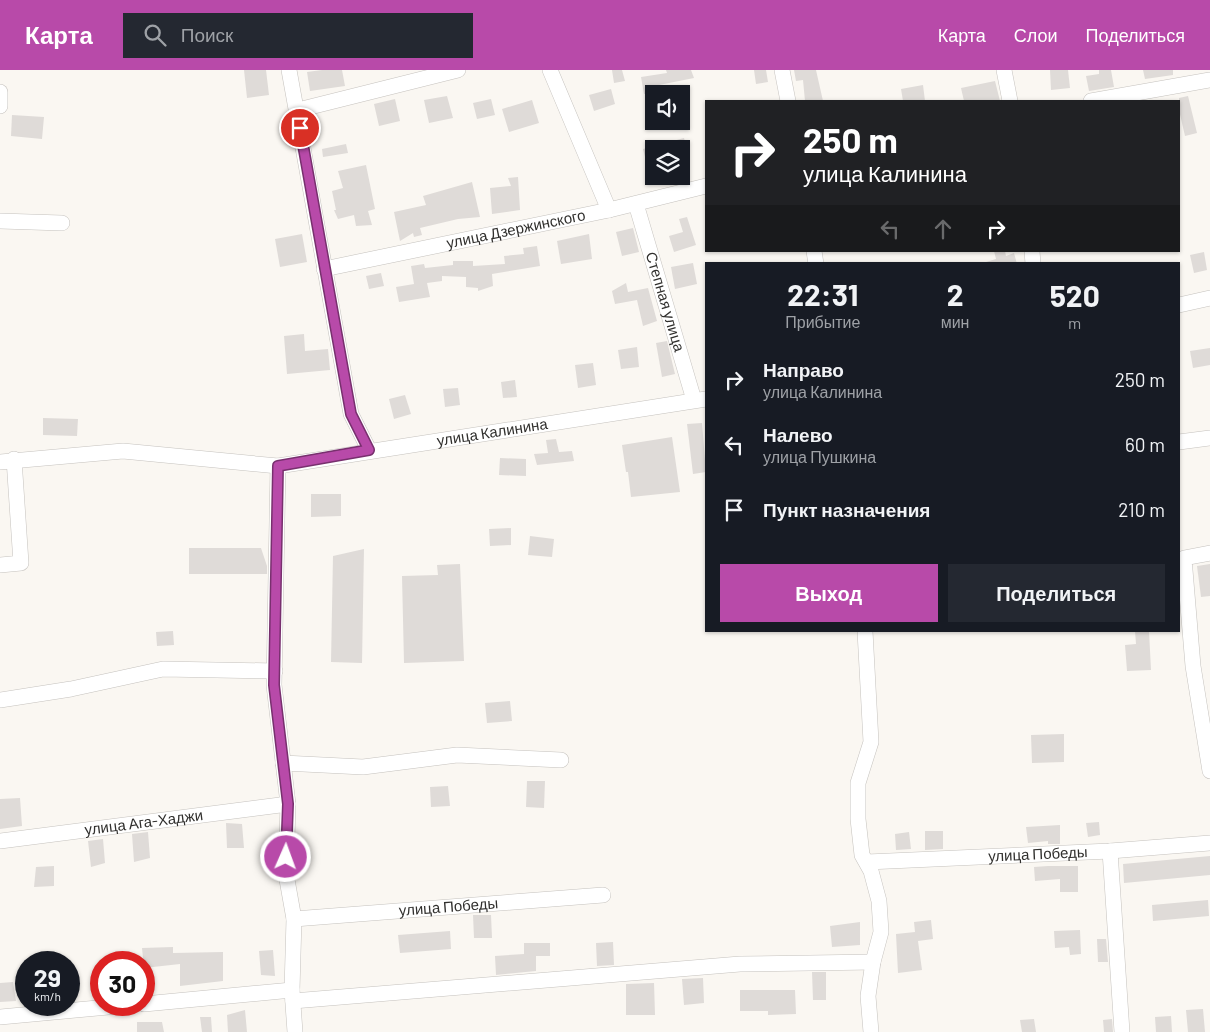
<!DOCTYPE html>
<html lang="ru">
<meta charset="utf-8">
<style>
:root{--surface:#171b24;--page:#242831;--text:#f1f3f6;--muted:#9ea1a6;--accent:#b84aa9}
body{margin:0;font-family:Barlow,sans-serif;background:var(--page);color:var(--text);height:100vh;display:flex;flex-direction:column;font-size:19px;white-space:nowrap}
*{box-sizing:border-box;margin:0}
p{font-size:16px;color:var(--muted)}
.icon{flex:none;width:28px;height:28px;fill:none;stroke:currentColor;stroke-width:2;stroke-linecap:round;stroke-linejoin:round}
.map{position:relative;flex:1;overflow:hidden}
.sheet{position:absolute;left:705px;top:192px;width:475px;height:370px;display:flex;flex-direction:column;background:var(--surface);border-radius:0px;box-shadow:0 1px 4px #0004}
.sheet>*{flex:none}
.top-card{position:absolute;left:705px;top:30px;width:475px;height:152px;border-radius:0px;box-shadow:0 1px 4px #0004;background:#202124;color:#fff;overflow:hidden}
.fabs{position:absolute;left:645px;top:15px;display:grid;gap:10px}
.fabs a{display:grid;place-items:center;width:45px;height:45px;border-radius:0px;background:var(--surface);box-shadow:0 1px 4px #0004;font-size:25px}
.speed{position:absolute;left:15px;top:881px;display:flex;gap:10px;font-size:25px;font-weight:700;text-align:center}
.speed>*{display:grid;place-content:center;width:65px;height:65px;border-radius:50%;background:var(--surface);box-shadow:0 1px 4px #0004;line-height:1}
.speed small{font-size:12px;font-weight:400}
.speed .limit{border:8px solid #d22;background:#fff;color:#111}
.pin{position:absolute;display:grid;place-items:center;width:42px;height:42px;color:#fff;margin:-21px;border:2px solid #fff;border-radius:50%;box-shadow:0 1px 5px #0007}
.me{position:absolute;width:55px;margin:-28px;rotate:2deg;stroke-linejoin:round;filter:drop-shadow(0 0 4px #0008)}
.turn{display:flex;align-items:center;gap:18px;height:105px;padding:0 15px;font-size:22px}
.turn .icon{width:65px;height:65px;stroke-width:2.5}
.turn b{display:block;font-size:35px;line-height:42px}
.lanes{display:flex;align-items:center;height:48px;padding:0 15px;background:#0003;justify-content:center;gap:25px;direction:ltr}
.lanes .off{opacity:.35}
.eta{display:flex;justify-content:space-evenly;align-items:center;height:85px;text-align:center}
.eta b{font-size:30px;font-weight:700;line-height:35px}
.action{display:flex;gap:10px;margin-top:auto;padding:10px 15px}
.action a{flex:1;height:58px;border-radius:0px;background:var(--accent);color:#fff;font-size:20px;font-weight:700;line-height:58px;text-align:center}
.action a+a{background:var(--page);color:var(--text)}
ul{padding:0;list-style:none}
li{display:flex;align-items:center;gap:15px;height:65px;padding:0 15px}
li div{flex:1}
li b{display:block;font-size:19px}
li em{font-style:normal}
header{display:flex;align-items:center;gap:30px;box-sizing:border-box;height:70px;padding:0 25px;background:var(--accent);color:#fff}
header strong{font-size:24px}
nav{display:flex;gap:28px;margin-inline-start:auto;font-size:18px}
.search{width:350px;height:45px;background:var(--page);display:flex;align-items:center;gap:12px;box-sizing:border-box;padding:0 18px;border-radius:0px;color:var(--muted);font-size:19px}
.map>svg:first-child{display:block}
</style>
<header>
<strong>Карта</strong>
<div class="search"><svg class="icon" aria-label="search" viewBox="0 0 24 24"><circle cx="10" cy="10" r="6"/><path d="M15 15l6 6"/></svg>Поиск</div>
<nav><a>Карта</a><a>Слои</a><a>Поделиться</a></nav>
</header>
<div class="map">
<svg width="1210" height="962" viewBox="0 0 1210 962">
<rect width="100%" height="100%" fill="#faf7f2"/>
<g fill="#dfdbd8">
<polygon points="244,0 266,0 269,25 247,28"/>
<polygon points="322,0 342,0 345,16 310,21 307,2"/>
<polygon points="612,0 622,0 625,11 614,13"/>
<polygon points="666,0 691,0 694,8 659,15 660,22 644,24 641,7 667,3"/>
<polygon points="754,0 766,0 768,12 756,14"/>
<polygon points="794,0 816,0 823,31 805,31 803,10 796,11"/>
<polygon points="1050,0 1068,0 1070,18 1051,20"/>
<polygon points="1099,0 1111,0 1114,17 1089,21 1086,6 1099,4"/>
<polygon points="1143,0 1173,0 1173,5 1145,9"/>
<polygon points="995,11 1000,31 964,31 961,18"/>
<polygon points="923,15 925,31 903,31 901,19"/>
<polygon points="611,19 615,34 594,41 589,25"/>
<polygon points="447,26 453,48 429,53 424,30"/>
<polygon points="1188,26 1197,63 1185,66 1179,40 1179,28"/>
<polygon points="395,29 400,51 379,56 374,34"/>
<polygon points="491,29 495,45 477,49 473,33"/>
<polygon points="532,30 539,53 509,62 502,39"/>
<polygon points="12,45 44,47 42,69 11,66"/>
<polygon points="684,68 687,79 655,79 654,76"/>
<polygon points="346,74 348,83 323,87 322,79"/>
<polygon points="654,76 654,110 651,111 643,79"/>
<polygon points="366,95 375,139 368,141 372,155 356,156 354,145 338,149 334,140 336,140 332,121 343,118 338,101"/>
<polygon points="518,107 520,140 492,144 490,118 511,116 508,108"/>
<polygon points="472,112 480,147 458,149 420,158 422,165 414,167 413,163 400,171 394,142 426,135 423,126"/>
<polygon points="687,147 696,175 674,182 669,166 683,162 679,149"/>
<polygon points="633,158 639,182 622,186 616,162"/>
<polygon points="302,164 307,192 280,197 275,169"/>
<polygon points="589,164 592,189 561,194 557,171"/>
<polygon points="537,176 540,196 492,204 493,216 478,221 478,218 466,217 466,207 442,206 442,211 427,213 430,227 399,232 396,217 414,214 411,196 424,194 425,198 453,195 453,191 473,191 473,196 505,194 504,186 524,184 523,178"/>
<polygon points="994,181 1005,181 1006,186 1014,183 1017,194 987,194 986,192 996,189"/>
<polygon points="1204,182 1207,200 1194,203 1190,185"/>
<polygon points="693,193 697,214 675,219 671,197"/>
<polygon points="381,203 384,216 369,219 366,206"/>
<polygon points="626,213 628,222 648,218 657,251 643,256 637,230 615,234 612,221"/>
<polygon points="304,264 305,281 328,279 330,300 287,304 284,266"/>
<polygon points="667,271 675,304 662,307 656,273"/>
<polygon points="637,277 639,297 621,299 618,280"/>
<polygon points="1210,278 1210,295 1193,298 1190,281"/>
<polygon points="593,293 596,315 578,318 575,295"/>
<polygon points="515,310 517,327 503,328 501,312"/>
<polygon points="458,318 460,335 445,337 443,319"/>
<polygon points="405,325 411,344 394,349 389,329"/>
<polygon points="43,348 78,349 77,366 43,365"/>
<polygon points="702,353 706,402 693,404 687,354"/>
<polygon points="672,367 680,422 631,427 628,402 626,402 622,375"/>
<polygon points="556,369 559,382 572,381 574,391 537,395 534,384 548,383 546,370"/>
<polygon points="500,388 526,389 526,406 499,405"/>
<polygon points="311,424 341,424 341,446 311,447"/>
<polygon points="511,458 511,475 490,476 489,459"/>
<polygon points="530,466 554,469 552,487 528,485"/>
<polygon points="189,478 261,478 267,496 267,504 189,504"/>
<polygon points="364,479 362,593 331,592 333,486"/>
<polygon points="460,494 464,591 404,593 402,506 438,505 437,495"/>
<polygon points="1210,494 1210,526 1201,527 1197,496"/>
<polygon points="173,561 174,575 157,576 156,562"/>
<polygon points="1135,561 1149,561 1151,600 1127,601 1125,575 1136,574"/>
<polygon points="510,631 512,651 487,653 485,633"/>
<polygon points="1064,664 1064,692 1032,693 1031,665"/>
<polygon points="527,711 545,711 544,738 526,737"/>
<polygon points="448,716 450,736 431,737 430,717"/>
<polygon points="20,728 22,756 0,759 0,729"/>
<polygon points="1099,752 1100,765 1088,767 1086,753"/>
<polygon points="226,753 242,754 244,778 227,778"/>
<polygon points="1060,755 1060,774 1048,774 1048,771 1028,773 1026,757"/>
<polygon points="925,761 943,761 943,779 925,780"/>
<polygon points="148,762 150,788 134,792 132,764"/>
<polygon points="909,762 911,779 896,780 895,764"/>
<polygon points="103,769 105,793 91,797 88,771"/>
<polygon points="1210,786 1210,805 1124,813 1123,794"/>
<polygon points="54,796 54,816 34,817 36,797"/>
<polygon points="1048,796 1078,796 1078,822 1060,822 1060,809 1035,811 1034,797"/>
<polygon points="1208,830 1209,846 1153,851 1152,835"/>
<polygon points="473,845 491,845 492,868 474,868"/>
<polygon points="931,850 933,869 918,871 922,900 898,903 896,864 915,862 914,852"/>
<polygon points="860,852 860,875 832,877 830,856"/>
<polygon points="1080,860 1081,884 1070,885 1069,877 1055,878 1054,861"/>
<polygon points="450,861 451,879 400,883 398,865"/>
<polygon points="1097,869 1106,869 1108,892 1098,892"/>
<polygon points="613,872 614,895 597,896 596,873"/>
<polygon points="524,873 550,873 550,886 536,886 536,901 496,905 495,886 524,884"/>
<polygon points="173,877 173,883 223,882 223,911 180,916 180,894 144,898 142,878"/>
<polygon points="273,880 275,906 261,905 259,881"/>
<polygon points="812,902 826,902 826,930 813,930"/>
<polygon points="703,908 704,933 684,935 682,909"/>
<polygon points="69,909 76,909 78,925 69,926"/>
<polygon points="13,912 16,931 0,932 0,913"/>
<polygon points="654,913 655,945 626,945 626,914"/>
<polygon points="740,920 795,920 796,944 768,945 768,941 740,941"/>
<polygon points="1203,939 1205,962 1188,962 1186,940"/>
<polygon points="245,940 247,962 228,962 227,945"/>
<polygon points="1171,946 1172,962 1156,962 1155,947"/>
<polygon points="200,947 211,947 212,962 202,962"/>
<polygon points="1034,949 1036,962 1022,962 1020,950"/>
<polygon points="1112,949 1113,962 1104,962 1103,950"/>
<polygon points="137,952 162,952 164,962 137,962"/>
</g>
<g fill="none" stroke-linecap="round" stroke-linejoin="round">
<defs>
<g id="minor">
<polyline points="289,0 351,344 369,380"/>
<polyline points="550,0 609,140"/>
<polyline points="782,0 788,31"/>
<polyline points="1004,0 1010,31"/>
<polyline points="0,22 0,36"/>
<polyline points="1091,31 1210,10"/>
<polyline points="298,40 458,0"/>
<path id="s1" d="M636,134L694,330"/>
<polyline points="0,151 62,153"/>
<polyline points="814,181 816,194"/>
<polyline points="1032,181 1033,194"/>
<path id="s2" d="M324,199L609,140L706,116"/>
<polyline points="1179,235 1210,228"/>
<polyline points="1179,372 1210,368"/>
<path id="s3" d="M0,392L123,381L278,396L706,329"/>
<polyline points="278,396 274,615 288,734 286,804 294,849 292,920 295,962"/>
<polyline points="1210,483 1184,488 1193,596 1210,701"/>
<polyline points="0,495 21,493 14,389"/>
<polyline points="865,561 871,672 858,713 858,749 862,785 871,801 879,831 881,862 873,892 868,926 871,962"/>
<polyline points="0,630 71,619 163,599 275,601"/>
<polyline points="283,693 363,697 457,685 561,690"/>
<path id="s4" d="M0,771L288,734"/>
<polyline points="1110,781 1122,962"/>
<path id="s5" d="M867,792L1110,781L1210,773"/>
<path id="s6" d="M294,849L603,825"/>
<polyline points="293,931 740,894 873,892"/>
<polyline points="144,934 292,920"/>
<polyline points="0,947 130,935"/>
</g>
</defs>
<use href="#minor" stroke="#c5c2be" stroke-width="16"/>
<use href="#minor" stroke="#fff" stroke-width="15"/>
</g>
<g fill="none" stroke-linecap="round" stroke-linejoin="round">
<defs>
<polyline id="route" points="286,787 288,734 274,615 278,396 369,380 351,344 300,58"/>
</defs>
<use href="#route" stroke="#78306e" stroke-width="12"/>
<use href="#route" stroke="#b84aa9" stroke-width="9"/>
</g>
<g text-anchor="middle" stroke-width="5" stroke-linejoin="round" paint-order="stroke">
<g font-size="15" fill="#31302e" stroke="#faf7f2">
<text dy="5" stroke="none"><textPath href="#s2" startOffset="196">улица Дзержинского</textPath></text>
<text dy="5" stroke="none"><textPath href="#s1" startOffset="102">Степная улица</textPath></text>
<text dy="5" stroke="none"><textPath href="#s3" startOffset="496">улица Калинина</textPath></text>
<text dy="5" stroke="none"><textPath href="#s4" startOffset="145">улица Ага-Хаджи</textPath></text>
<text dy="5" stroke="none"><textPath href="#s5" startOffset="171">улица Победы</textPath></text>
<text dy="5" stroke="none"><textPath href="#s6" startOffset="155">улица Победы</textPath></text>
</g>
</g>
</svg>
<div class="fabs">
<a><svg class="icon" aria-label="sound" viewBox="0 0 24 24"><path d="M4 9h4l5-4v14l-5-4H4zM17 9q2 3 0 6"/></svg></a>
<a><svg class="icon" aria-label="layers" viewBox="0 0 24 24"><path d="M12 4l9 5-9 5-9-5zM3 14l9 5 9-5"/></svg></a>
</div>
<div class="speed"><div>29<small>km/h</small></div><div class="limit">30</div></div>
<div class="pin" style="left:300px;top:58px;background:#d93025"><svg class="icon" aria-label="arrive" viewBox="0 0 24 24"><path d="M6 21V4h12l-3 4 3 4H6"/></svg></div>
<svg class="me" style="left:286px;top:787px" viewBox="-20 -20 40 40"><circle r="17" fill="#b84aa9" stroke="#fff" stroke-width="3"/><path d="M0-11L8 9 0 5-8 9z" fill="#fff"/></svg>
<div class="top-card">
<div class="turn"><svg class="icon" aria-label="right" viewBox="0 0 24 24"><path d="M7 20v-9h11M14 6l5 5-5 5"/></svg><div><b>250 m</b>улица Калинина</div></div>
<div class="lanes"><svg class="icon off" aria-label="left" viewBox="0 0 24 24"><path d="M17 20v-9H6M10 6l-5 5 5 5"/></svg><svg class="icon off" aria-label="ahead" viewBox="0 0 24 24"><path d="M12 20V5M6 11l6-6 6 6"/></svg><svg class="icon" aria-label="right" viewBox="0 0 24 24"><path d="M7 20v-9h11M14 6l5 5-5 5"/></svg></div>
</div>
<section class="sheet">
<div class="eta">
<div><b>22:31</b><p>Прибытие</p></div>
<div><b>2</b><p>мин</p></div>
<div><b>520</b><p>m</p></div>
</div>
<ul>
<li><svg class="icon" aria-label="right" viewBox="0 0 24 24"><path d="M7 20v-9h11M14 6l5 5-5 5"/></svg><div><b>Направо</b><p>улица Калинина</p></div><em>250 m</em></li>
<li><svg class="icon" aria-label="left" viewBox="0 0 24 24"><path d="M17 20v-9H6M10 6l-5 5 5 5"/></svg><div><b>Налево</b><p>улица Пушкина</p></div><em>60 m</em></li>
<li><svg class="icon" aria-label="arrive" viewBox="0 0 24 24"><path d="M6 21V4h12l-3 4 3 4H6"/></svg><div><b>Пункт назначения</b></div><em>210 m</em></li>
</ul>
<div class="action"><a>Выход</a><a>Поделиться</a></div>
</section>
</div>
